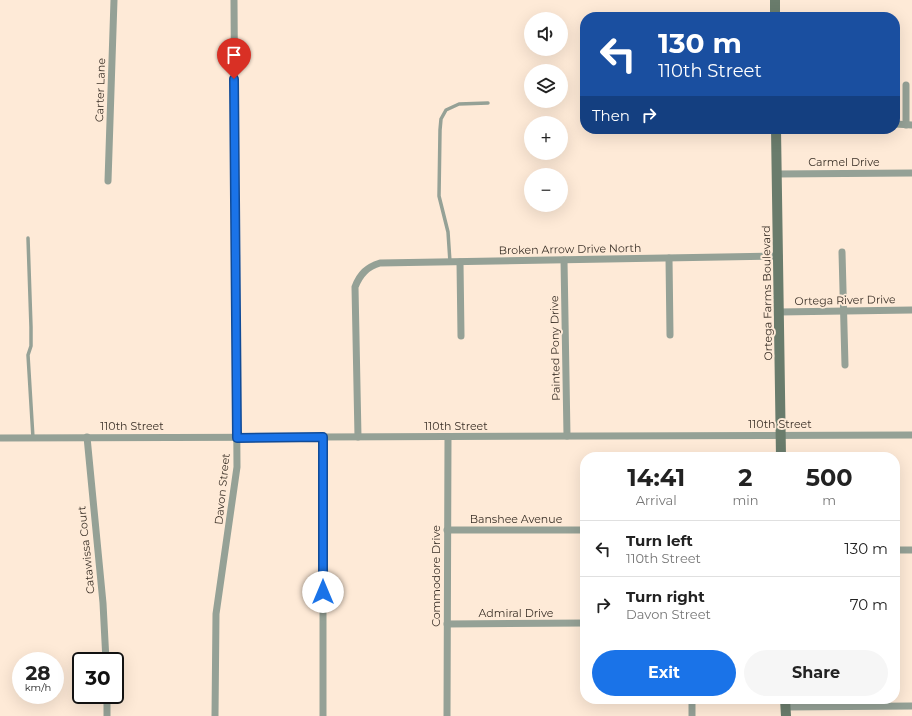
<!DOCTYPE html>
<meta charset="utf-8">
<style>
:root{--surface:#fff;--page:#f6f6f6;--text:#222;--muted:#767676;--line:#e0e0e0;--accent:#1a73e8}
body{margin:0;font-family:Montserrat,sans-serif;background:var(--page);color:var(--text);height:100vh;display:flex;flex-direction:column;font-size:15px;white-space:nowrap}
*{box-sizing:border-box;margin:0}
p{font-size:13px;color:var(--muted)}
.icon{flex:none;width:22px;height:22px;fill:none;stroke:currentColor;stroke-width:2;stroke-linecap:round;stroke-linejoin:round}
.map{position:relative;flex:1;overflow:hidden}
.side{position:absolute;left:580px;top:452px;width:320px;height:252px;display:flex;flex-direction:column;background:var(--surface);border-radius:16px;box-shadow:0 4px 16px #0002}
.side>*{flex:none}
.guide{position:absolute;left:580px;top:12px;width:320px;height:122px;border-radius:16px;box-shadow:0 4px 16px #0002;background:#1a4fa0;color:#fff;overflow:hidden}
.tools{position:absolute;left:524px;top:12px;display:grid;gap:8px}
.tools a{display:grid;place-items:center;width:44px;height:44px;border-radius:50%;background:var(--surface);box-shadow:0 4px 16px #0002;font-size:20px}
.speed{position:absolute;left:12px;top:652px;display:flex;gap:8px;font-size:20px;font-weight:700;text-align:center}
.speed>*{display:grid;place-content:center;width:52px;height:52px;border-radius:50%;background:var(--surface);box-shadow:0 4px 16px #0002;line-height:1}
.speed small{font-size:10px;font-weight:400}
.speed .limit{border:2px solid #111;border-radius:6px;background:#fff;color:#111}
.pin{position:absolute;display:grid;place-items:center;width:34px;height:34px;color:#fff;margin:-41px -17px;border-radius:50% 50% 50% 0;rotate:-45deg;box-shadow:0 0 4px #0007}
.pin .icon{rotate:45deg}
.me{position:absolute;width:44px;margin:-22px;rotate:0deg;stroke-linejoin:round;filter:drop-shadow(0 0 3px #0008)}
.turn{display:flex;align-items:center;gap:14px;height:84px;padding:0 12px;font-size:18px}
.turn .icon{width:52px;height:52px;stroke-width:2.5}
.turn b{display:block;font-size:28px;line-height:34px}
.then{display:flex;align-items:center;height:38px;padding:0 12px;background:#0003;gap:8px;font-size:15px}
.eta{display:flex;justify-content:space-evenly;align-items:center;height:68px;text-align:center}
.eta b{font-size:24px;font-weight:700;line-height:28px}
.action{display:flex;gap:8px;margin-top:auto;padding:8px 12px}
.action a{flex:1;height:46px;border-radius:24px;background:var(--accent);color:#fff;font-size:16px;font-weight:700;line-height:46px;text-align:center}
.action a+a{background:var(--page);color:var(--text)}
ul{padding:0;list-style:none}
li{display:flex;align-items:center;gap:12px;height:56px;padding:0 12px;border-top:1px solid var(--line)}
li div{flex:1}
li b{display:block;font-size:15px}
li em{font-style:normal}
.map>svg:first-child{display:block}
</style>
<div class="map">
<svg width="912" height="716" viewBox="0 0 912 716">
<rect width="100%" height="100%" fill="#feead7"/>
<g fill="none" stroke-linecap="round" stroke-linejoin="round">
<g stroke="#95a196" stroke-width="3.5">
<polyline points="28,238 31,327 31,346 28,355 33,438"/>
<polyline points="450,262 448,232 439,196 440,130 441,119 446,110 459,104 488,103"/>
</g>
<g stroke="#95a196" stroke-width="7">
<polyline points="895,124 912,125"/>
<polyline points="906,125 906,85"/>
<polyline points="777,174 912,173"/>
<polyline points="108,181 114,0"/>
<polyline points="842,252 845,365"/>
<polyline points="669,258 670,335"/>
<polyline points="564,260 567,436"/>
<polyline points="460,262 461,336"/>
<polyline points="779,312 912,310"/>
<polyline points="87,437 103,603 106,661"/>
<path d="M358,437L355,287C360,274 367,267 380,263L779,256"/>
<polyline points="0,438 912,435"/>
<polyline points="447,530 585,530"/>
<polyline points="895,550 912,550"/>
<polyline points="447,624 585,623"/>
<polyline points="692,699 692,716"/>
<polyline points="785,707 912,706"/>
<polyline points="107,716 107,695"/>
<polyline points="215,716 216,614 237,467 234,0"/>
<polyline points="323,716 323,437"/>
<polyline points="447,716 448,437"/>
</g>
<g stroke="#6a7c6c" stroke-width="10">
<polyline points="775,0 775,17"/>
<polyline points="776,129 781,457"/>
<polyline points="785,699 786,716"/>
</g>
</g>
<g fill="none" stroke-linecap="round" stroke-linejoin="round">
<defs>
<polyline id="route" points="234,79 237,438 323,437 323,592"/>
</defs>
<use href="#route" stroke="#114b97" stroke-width="10"/>
<use href="#route" stroke="#1a73e8" stroke-width="7"/>
</g>
<g text-anchor="middle" stroke-width="4" stroke-linejoin="round" paint-order="stroke">
<g font-size="11" fill="#3b3128" stroke="#feead7">
<text transform="translate(100 90) rotate(-88)" y="4">Carter Lane</text>
<text x="844" y="166">Carmel Drive</text>
<text transform="translate(570 249) rotate(-1)" y="4">Broken Arrow Drive North</text>
<text transform="translate(767 293) rotate(-91)" y="4">Ortega Farms Boulevard</text>
<text transform="translate(845 300) rotate(-1)" y="4">Ortega River Drive</text>
<text transform="translate(555 348) rotate(-91)" y="4">Painted Pony Drive</text>
<text x="780" y="428">110th Street</text>
<text x="132" y="430">110th Street</text>
<text x="456" y="430">110th Street</text>
<text transform="translate(222 489) rotate(-84)" y="4">Davon Street</text>
<text x="516" y="523">Banshee Avenue</text>
<text transform="translate(86 550) rotate(-96)" y="4">Catawissa Court</text>
<text transform="translate(436 576) rotate(-90)" y="4">Commodore Drive</text>
<text x="516" y="617">Admiral Drive</text>
</g>
</g>
</svg>
<div class="tools">
<a><svg class="icon" aria-label="sound" viewBox="0 0 24 24"><path d="M4 9h4l5-4v14l-5-4H4zM17 9q2 3 0 6"/></svg></a>
<a><svg class="icon" aria-label="layers" viewBox="0 0 24 24"><path d="M12 4l9 5-9 5-9-5zM3 14l9 5 9-5"/></svg></a>
<a>+</a>
<a>−</a>
</div>
<div class="speed"><div>28<small>km/h</small></div><div class="limit">30</div></div>
<div class="pin" style="left:234px;top:79px;background:#d93025"><svg class="icon" aria-label="arrive" viewBox="0 0 24 24"><path d="M6 21V4h12l-3 4 3 4H6"/></svg></div>
<svg class="me" style="left:323px;top:592px" viewBox="-20 -20 40 40"><circle r="19" fill="#fff"/><path d="M0-13L10 11 0 6-10 11z" fill="#1a73e8"/></svg>
<div class="guide">
<div class="turn"><svg class="icon" aria-label="left" viewBox="0 0 24 24"><path d="M17 20v-9H6M10 6l-5 5 5 5"/></svg><div><b>130 m</b>110th Street</div></div>
<div class="then">Then<svg class="icon" aria-label="right" viewBox="0 0 24 24"><path d="M7 20v-9h11M14 6l5 5-5 5"/></svg></div>
</div>
<section class="side">
<div class="eta">
<div><b>14:41</b><p>Arrival</p></div>
<div><b>2</b><p>min</p></div>
<div><b>500</b><p>m</p></div>
</div>
<ul>
<li><svg class="icon" aria-label="left" viewBox="0 0 24 24"><path d="M17 20v-9H6M10 6l-5 5 5 5"/></svg><div><b>Turn left</b><p>110th Street</p></div><em>130 m</em></li>
<li><svg class="icon" aria-label="right" viewBox="0 0 24 24"><path d="M7 20v-9h11M14 6l5 5-5 5"/></svg><div><b>Turn right</b><p>Davon Street</p></div><em>70 m</em></li>
</ul>
<div class="action"><a>Exit</a><a>Share</a></div>
</section>
</div>
